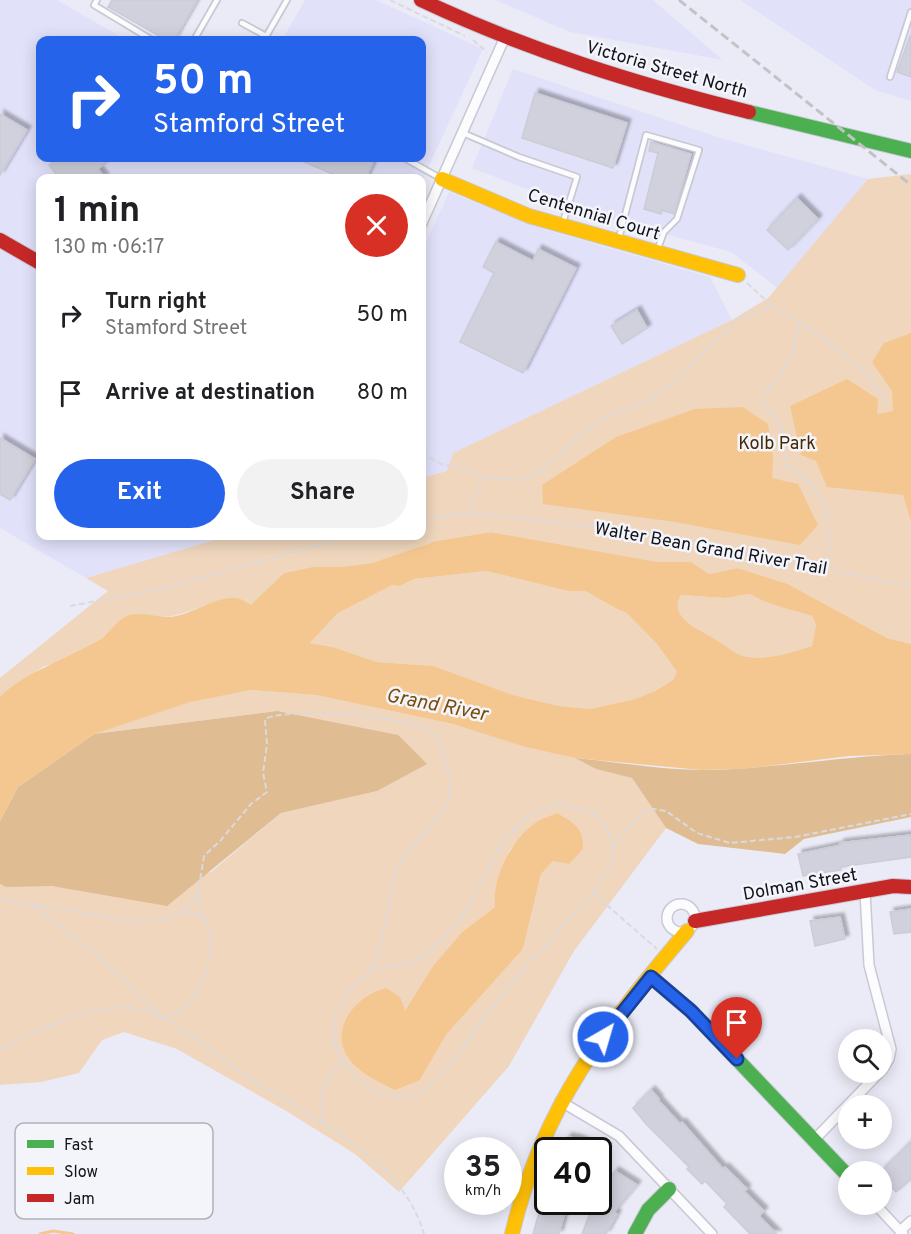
<!DOCTYPE html>
<meta charset="utf-8">
<style>
:root{--surface:#fff;--page:#f2f2f2;--text:#202124;--muted:#757577;--accent:#2563eb}
body{margin:0;font-family:Overpass,sans-serif;background:var(--page);color:var(--text);height:100vh;display:flex;flex-direction:column;font-size:22px;white-space:nowrap}
*{box-sizing:border-box;margin:0}
p{font-size:20px;color:var(--muted)}
.icon{flex:none;width:33px;height:33px;fill:none;stroke:currentColor;stroke-width:2;stroke-linecap:round;stroke-linejoin:round}
.map{position:relative;flex:1;overflow:hidden}
.panel{position:absolute;left:36px;top:174px;width:390px;height:366px;display:flex;flex-direction:column;background:var(--surface);border-radius:12px;box-shadow:0 3px 15px #0003}
.panel>*{flex:none}
.guide{position:absolute;left:36px;top:36px;width:390px;height:126px;border-radius:12px;box-shadow:0 3px 15px #0003;background:#2563eb;color:#fff;overflow:hidden}
.controls{position:absolute;left:838px;top:1029px;display:grid;gap:12px}
.controls a{display:grid;place-items:center;width:54px;height:54px;border-radius:50%;background:var(--surface);box-shadow:0 3px 15px #0003;font-size:30px}
.speed{position:absolute;left:444px;top:1137px;display:flex;gap:12px;font-size:30px;font-weight:700;text-align:center}
.speed>*{display:grid;place-content:center;width:78px;height:78px;border-radius:50%;background:var(--surface);box-shadow:0 3px 15px #0003;line-height:1}
.speed small{font-size:15px;font-weight:400}
.speed .limit{border:3px solid #111;border-radius:9px;background:#fff;color:#111}
.pin{position:absolute;display:grid;place-items:center;width:51px;height:51px;color:#fff;margin:-62px -26px;border-radius:50% 50% 50% 0;rotate:-45deg;box-shadow:0 0 6px #0007}
.pin .icon{rotate:45deg}
.me{position:absolute;width:66px;margin:-33px;rotate:38deg;stroke-linejoin:round;filter:drop-shadow(0 0 4px #0008)}
.turn{display:flex;align-items:center;gap:21px;height:126px;padding:0 18px;font-size:27px}
.turn .icon{width:78px;height:78px;stroke-width:2.5}
.turn b{display:block;font-size:42px;line-height:51px}
.round{display:grid;place-items:center;flex:none;width:63px;height:63px;border-radius:32px;background:var(--page)}
.headline{display:flex;align-items:center;justify-content:space-between;height:102px;padding:0 18px}
h1{font-size:36px;font-weight:700;line-height:45px}
.action{display:flex;gap:12px;margin-top:auto;padding:12px 18px}
.action a{flex:1;height:69px;border-radius:36px;background:var(--accent);color:#fff;font-size:24px;font-weight:700;line-height:69px;text-align:center}
.action a+a{background:var(--page);color:var(--text)}
ul{padding:0;list-style:none}
li{display:flex;align-items:center;gap:18px;height:78px;padding:0 18px}
li div{flex:1}
li b{display:block;font-size:22px}
li em{font-style:normal}
.map>svg:first-child{display:block}
</style>
<div class="map">
<svg width="911" height="1234" viewBox="0 0 911 1234">
<defs>
<filter id="shadow"><feDropShadow dx="4" dy="-4" stdDeviation="1.5" flood-color="#0004"/></filter>
</defs>
<rect width="100%" height="100%" fill="#ebebf7"/>
<g fill="#e1e1fa">
<polygon points="0,0 57,0 126,40 40,40 40,158 422,158 422,40 282,40 305,0 376,0 483,49 422,181 422,178 40,178 40,536 228,536 86,578 0,528"/>
<polygon points="495,0 653,0 723,60 570,32"/>
<polygon points="740,0 911,0 911,101 875,90"/>
<polygon points="513,69 721,138 868,179 779,289 731,252 587,213 472,168"/>
<polygon points="449,192 546,230 710,277 732,320 453,453 447,471 422,478 422,251"/>
</g>
<g fill="#efd6bd" fill-rule="evenodd">
<path d="M911,174V644L887,638L788,584L738,568L709,574L691,562H658L491,532L436,541L372,563L340,567H312L284,573L251,606C226,589 199,611 172,616C159,618 143,615 130,615L99,640L59,663L44,666L0,697V678L108,591L86,578L228,536H422V478L447,471L453,453L732,320L768,298L868,179Z"/>
<polygon points="486,571 568,591 585,591 619,610 626,611 657,644 677,672 673,680 655,691 635,699 590,709 559,706 512,695 434,666 377,662 333,647 310,643 338,613 392,584 400,586 414,579"/>
<path d="M750,594C767,605 793,610 812,616L816,625L812,646C790,652 770,660 748,657C737,656 728,647 720,642C704,632 666,620 681,595L725,598Z"/>
<path d="M251,690L316,695L453,724L575,758L596,769L632,778L666,828L574,951L509,1066L399,1192L355,1154L288,1112L177,1049L124,1032L102,1040L79,1073L41,1082L0,1085V884L6,887L211,872L281,813L377,791L277,711L94,734L151,708ZM557,813L553,861L541,874L523,949L446,1035L420,1080L404,1011L433,966L462,932L495,907L510,849L535,823Z"/>
</g>
<g fill="#dfbc92">
<polygon points="277,711 398,735 427,764 377,791 281,813 167,906 52,886 6,887 0,884 0,821 18,787 94,734"/>
<path d="M911,754V817L804,839L785,854L698,844L666,828L632,778L596,769L575,758C617,762 662,770 704,770C773,769 842,756 911,754Z"/>
</g>
<g fill="#f5c790" fill-rule="evenodd">
<polygon points="911,333 911,521 903,495 827,487 816,461 801,455 790,406 847,379 878,399 877,414 893,411 892,391 872,362 884,343"/>
<polygon points="743,407 768,424 773,457 772,478 798,484 818,525 800,545 675,522 543,504 542,485 616,437 695,409"/>
<path d="M491,532L658,562H691L709,574L738,568L788,584L887,638L911,644V754L849,756L743,769L701,770L575,758L526,747L453,724L316,695L251,690L190,702L94,734L18,787L0,821V697C26,671 68,659 99,640C109,634 117,620 127,616C139,611 155,617 168,617C191,616 212,597 235,598C241,598 246,602 251,605L284,573L312,567H340L372,563L436,541ZM486,571L568,591H585L619,610L626,612L657,644L677,672L673,680L655,691L635,699L590,709L559,706L513,695L434,666L377,662L333,647L310,643L338,613L392,585L400,586L414,579ZM750,594C767,605 793,610 812,616L816,625L812,646C791,652 770,660 748,657C737,656 728,647 720,642C705,632 666,619 681,595L725,598Z"/>
<path d="M557,813C574,823 584,828 583,849L569,864L553,861L541,874L523,949L446,1035L420,1080L395,1090C377,1081 352,1070 344,1050C333,1021 361,994 386,988L400,997L405,1010L433,966L462,932L495,907C492,878 511,840 535,823C541,819 550,816 557,813Z"/>
</g>
<g fill="none" stroke-linecap="round" stroke-linejoin="round">
<polyline stroke="#f5c790" stroke-width="3" points="40,1234 53,1231 73,1234"/>
</g>
<g fill="#d1d1dd" stroke="#ccccd7" stroke-width="1.5" filter="url(#shadow)">
<polygon points="112,0 197,0 174,40 166,40 108,7"/>
<polygon points="910,36 911,36 911,77 897,72"/>
<polygon points="535,93 627,123 613,168 522,138"/>
<polygon points="0,114 27,130 0,175"/>
<polygon points="651,142 691,154 674,214 662,210 661,214 644,209 658,153 649,151"/>
<polygon points="60,158 113,158 98,169 105,178 59,178 49,165"/>
<polygon points="295,158 375,158 366,178 342,178"/>
<polygon points="797,198 818,219 788,250 767,230"/>
<polygon points="496,242 533,261 538,249 576,268 523,373 460,342 494,273 483,267"/>
<polygon points="637,310 647,328 622,344 611,326"/>
<polygon points="0,438 35,459 10,500 0,494"/>
<polygon points="911,835 911,857 840,867 841,870 803,876 798,854 841,845 840,843"/>
<polygon points="911,909 911,932 894,934 890,912"/>
<polygon points="840,917 845,939 815,946 810,921"/>
<polygon points="651,1090 659,1099 658,1100 680,1124 682,1122 723,1169 725,1167 747,1189 744,1191 764,1211 759,1216 777,1234 750,1234 724,1207 727,1204 705,1181 702,1184 687,1169 689,1167 646,1124 633,1108"/>
<polygon points="568,1137 578,1139 604,1150 559,1150"/>
<polygon points="911,1142 911,1179 896,1192 882,1177 882,1170"/>
<polygon points="615,1171 637,1185 614,1212 617,1214 606,1234 582,1234 594,1202 598,1202 598,1194"/>
<polygon points="542,1202 568,1202 559,1234 533,1234"/>
</g>
<g fill="none" stroke-linecap="round" stroke-linejoin="round">
<defs>
<g id="lane">
<polyline points="97,0 94,5 152,40"/>
<polyline points="242,23 266,36"/>
<polyline points="194,40 217,0"/>
<polyline points="264,40 287,0"/>
<polyline points="890,77 911,12"/>
<polyline points="463,133 519,157 577,177 563,222"/>
<polyline points="408,160 440,178"/>
<polyline points="619,238 646,135 699,150 677,219 664,232 657,251"/>
</g>
<g id="street">
<polyline points="422,223 505,37"/>
<polyline points="865,892 869,965 891,1049 889,1059 882,1070"/>
<circle cx="681" cy="918" r="14"/>
<polyline points="560,1101 619,1136 712,1234"/>
<polyline points="814,1140 880,1072"/>
<polyline points="875,1204 903,1234"/>
<polyline points="900,1231 911,1221"/>
</g>
<g id="fast">
<polyline points="749,112 911,151"/>
<polyline points="651,977 691,1011 849,1177"/>
<polyline points="635,1234 648,1210 669,1189"/>
</g>
<g id="slow">
<polyline points="442,179 529,216 738,275"/>
<path d="M512,1234C542,1107 605,1028 687,931"/>
</g>
<g id="jam">
<path d="M421,0C527,50 636,84 749,112"/>
<polyline points="0,240 40,263"/>
<polyline points="695,921 893,886 911,887"/>
</g>
</defs>
<use href="#lane" stroke="#c9c9d4" stroke-width="8"/>
<use href="#street" stroke="#c9c9d4" stroke-width="12"/>
<use href="#fast" stroke="#c9c9d4" stroke-width="16"/>
<use href="#slow" stroke="#c9c9d4" stroke-width="16"/>
<use href="#jam" stroke="#c9c9d4" stroke-width="16"/>
<g stroke="#dadade" stroke-width="2" stroke-dasharray="6 3" stroke-linecap="butt">
<polyline points="390,0 465,36"/>
<polyline points="473,40 487,52"/>
<path d="M747,283L772,306L799,322L792,358L762,396L763,402L782,427L786,465C792,472 801,474 808,481C833,506 829,537 828,569"/>
<path d="M799,322C830,345 870,368 886,404"/>
<polyline points="422,453 441,464 472,471 482,478 520,480 529,478 540,472 581,434 605,417 645,402 662,392 739,319 772,306"/>
<path d="M471,513C471,502 479,490 482,478"/>
<polyline points="422,519 471,513 632,531 911,586"/>
<polyline points="70,606 164,588 352,536"/>
<polyline points="613,846 607,827 591,812 561,803 531,813 503,841 463,916 429,952 411,963 373,968 349,991 335,1015 333,1039 342,1060 356,1078 377,1092 399,1097 419,1093 438,1079 511,983 593,893 612,863 613,846 642,813 653,809 666,811 697,833 730,843 795,837 911,814"/>
<polyline points="198,893 203,918"/>
<polyline points="593,893 657,949"/>
<path d="M0,899L138,922L167,919L188,908L198,893L204,856L221,840L251,804L267,792L263,773L267,744L265,721L267,718C299,707 409,715 436,734C445,756 455,784 446,807L397,866L383,934L373,968"/>
<path d="M31,904L102,959L163,1018C173,1013 185,1009 191,1001C204,983 219,945 208,924C203,915 192,914 183,912"/>
<path d="M0,1049C48,1026 99,996 153,1012C190,1033 224,1060 259,1084C320,1124 402,1158 424,1234"/>
<path d="M324,1124C318,1093 320,1083 344,1062"/>
</g>
<use href="#lane" stroke="#fcfcfe" stroke-width="4.5"/>
<use href="#street" stroke="#fcfcfe" stroke-width="9"/>
<use href="#fast" stroke="#4caf50" stroke-width="14"/>
<use href="#slow" stroke="#ffc107" stroke-width="14"/>
<use href="#jam" stroke="#c62828" stroke-width="14"/>
<polyline stroke="#c3c3c6" stroke-width="3" stroke-dasharray="9 4.5" stroke-linecap="butt" points="679,0 911,185"/>
</g>
<g fill="none" stroke-linecap="round" stroke-linejoin="round">
<defs>
<polyline id="route" points="603,1037 651,977 691,1011 737,1059"/>
</defs>
<use href="#route" stroke="#184099" stroke-width="15"/>
<use href="#route" stroke="#2563eb" stroke-width="10"/>
</g>
<g text-anchor="middle" stroke-width="5" stroke-linejoin="round" paint-order="stroke">
<g font-size="18" fill="#12121b" stroke="#f4f5fb">
<text transform="translate(667 69) rotate(16)" y="6">Victoria Street North</text>
<text transform="translate(594 214) rotate(17)" y="6">Centennial Court</text>
<text transform="translate(711 548) rotate(10)" y="6">Walter Bean Grand River Trail</text>
<text transform="translate(800 884) rotate(-10)" y="6">Dolman Street</text>
</g>
<g font-size="18" fill="#432904" stroke="#f4f5fb">
<text x="777" y="449">Kolb Park</text>
</g>
<g font-size="20" font-style="italic" fill="#784d0c" stroke="#f4f5fb">
<text transform="translate(437 704) rotate(11)" y="7">Grand River</text>
</g>
</g>
<rect x="15" y="1123" width="198" height="96" rx="9" fill="#f4f5fb" stroke="#b0b1b8" stroke-width="1.5"/>
<rect x="27" y="1140" width="27" height="8" fill="#4caf50"/>
<rect x="27" y="1167" width="27" height="8" fill="#ffc107"/>
<rect x="27" y="1194" width="27" height="8" fill="#c62828"/>
<g font-size="16" fill="#12121b">
<text x="64" y="1150">Fast</text>
<text x="64" y="1177">Slow</text>
<text x="64" y="1204">Jam</text>
</g>
</svg>
<div class="controls">
<a><svg class="icon" aria-label="search" viewBox="0 0 24 24"><circle cx="10" cy="10" r="6"/><path d="M15 15l6 6"/></svg></a>
<a>+</a>
<a>−</a>
</div>
<div class="speed"><div>35<small>km/h</small></div><div class="limit">40</div></div>
<div class="pin" style="left:737px;top:1059px;background:#d93025"><svg class="icon" aria-label="arrive" viewBox="0 0 24 24"><path d="M6 21V4h12l-3 4 3 4H6"/></svg></div>
<svg class="me" style="left:603px;top:1037px" viewBox="-20 -20 40 40"><circle r="17" fill="#2563eb" stroke="#fff" stroke-width="3"/><path d="M0-11L8 9 0 5-8 9z" fill="#fff"/></svg>
<div class="guide">
<div class="turn"><svg class="icon" aria-label="right" viewBox="0 0 24 24"><path d="M7 20v-9h11M14 6l5 5-5 5"/></svg><div><b>50 m</b>Stamford Street</div></div>
</div>
<section class="panel">
<div class="headline"><div><h1>1 min</h1><p>130 m · 06:17</p></div><a class="round" style="background:#d93025;color:#fff"><svg class="icon" aria-label="close" viewBox="0 0 24 24"><path d="M6 6l12 12M18 6L6 18"/></svg></a></div>
<ul>
<li><svg class="icon" aria-label="right" viewBox="0 0 24 24"><path d="M7 20v-9h11M14 6l5 5-5 5"/></svg><div><b>Turn right</b><p>Stamford Street</p></div><em>50 m</em></li>
<li><svg class="icon" aria-label="arrive" viewBox="0 0 24 24"><path d="M6 21V4h12l-3 4 3 4H6"/></svg><div><b>Arrive at destination</b></div><em>80 m</em></li>
</ul>
<div class="action"><a>Exit</a><a>Share</a></div>
</section>
</div>
